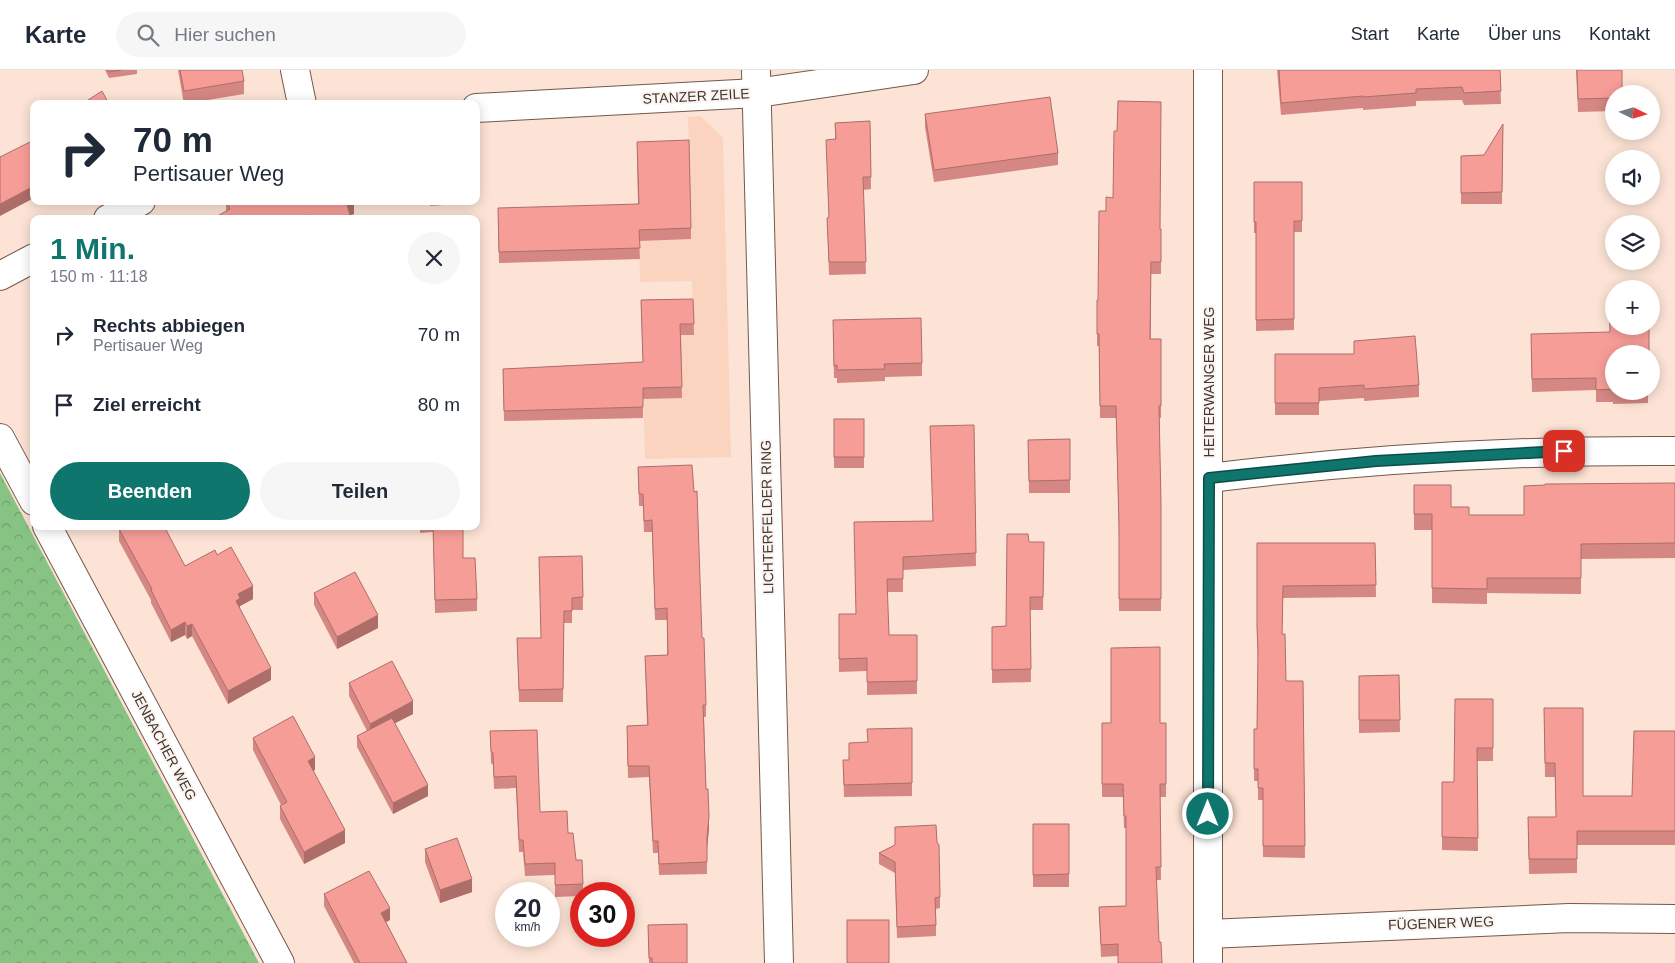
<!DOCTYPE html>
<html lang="de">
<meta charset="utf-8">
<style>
:root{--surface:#fff;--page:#f6f6f7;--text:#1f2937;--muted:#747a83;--line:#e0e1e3;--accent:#0f766e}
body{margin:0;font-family:Helvetica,sans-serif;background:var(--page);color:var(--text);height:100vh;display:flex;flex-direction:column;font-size:19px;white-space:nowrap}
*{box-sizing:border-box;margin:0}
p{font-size:16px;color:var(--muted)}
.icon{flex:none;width:28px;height:28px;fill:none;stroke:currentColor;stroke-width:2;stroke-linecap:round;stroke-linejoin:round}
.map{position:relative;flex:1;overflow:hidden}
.drawer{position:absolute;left:30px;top:145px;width:450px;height:315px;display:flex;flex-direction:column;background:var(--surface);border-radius:10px;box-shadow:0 2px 12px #0003}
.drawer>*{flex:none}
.guide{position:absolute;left:30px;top:30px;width:450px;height:105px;border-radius:10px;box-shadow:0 2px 12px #0003;background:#fff;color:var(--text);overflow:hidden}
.needle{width:32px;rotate:95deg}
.buttons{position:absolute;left:1605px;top:15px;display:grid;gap:10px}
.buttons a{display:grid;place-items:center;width:55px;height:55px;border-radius:50%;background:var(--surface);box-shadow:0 2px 12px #0003;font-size:25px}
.speed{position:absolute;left:495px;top:812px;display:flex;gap:10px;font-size:25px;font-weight:700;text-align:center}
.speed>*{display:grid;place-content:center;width:65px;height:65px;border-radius:50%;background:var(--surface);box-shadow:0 2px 12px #0003;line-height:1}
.speed small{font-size:12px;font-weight:400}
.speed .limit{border:8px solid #d22;background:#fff;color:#111}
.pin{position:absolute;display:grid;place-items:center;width:42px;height:42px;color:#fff;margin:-21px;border-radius:10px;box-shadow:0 2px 8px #0006}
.me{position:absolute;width:55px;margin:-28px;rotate:0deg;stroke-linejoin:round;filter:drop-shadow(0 0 4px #0008)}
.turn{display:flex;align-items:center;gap:18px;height:105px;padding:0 20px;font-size:22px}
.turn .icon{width:65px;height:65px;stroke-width:2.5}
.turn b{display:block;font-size:35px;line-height:42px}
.round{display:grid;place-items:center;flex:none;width:52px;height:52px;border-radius:26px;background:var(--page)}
.summary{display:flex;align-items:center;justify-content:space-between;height:85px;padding:0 20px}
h1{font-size:30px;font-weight:700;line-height:38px;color:var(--accent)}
.button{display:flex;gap:10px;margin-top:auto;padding:10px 20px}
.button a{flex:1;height:58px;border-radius:30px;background:var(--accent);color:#fff;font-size:20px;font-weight:700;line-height:58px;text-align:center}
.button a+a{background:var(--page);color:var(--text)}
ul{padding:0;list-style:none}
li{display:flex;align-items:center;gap:15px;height:70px;padding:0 20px}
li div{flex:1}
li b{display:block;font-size:19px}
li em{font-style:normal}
header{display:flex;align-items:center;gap:30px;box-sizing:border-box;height:70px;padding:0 25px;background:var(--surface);border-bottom:1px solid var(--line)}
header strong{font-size:24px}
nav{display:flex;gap:28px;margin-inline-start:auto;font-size:18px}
.search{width:350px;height:45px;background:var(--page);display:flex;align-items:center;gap:12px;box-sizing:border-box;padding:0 18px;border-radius:28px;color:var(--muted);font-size:19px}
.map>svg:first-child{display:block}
</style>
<header>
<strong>Karte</strong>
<div class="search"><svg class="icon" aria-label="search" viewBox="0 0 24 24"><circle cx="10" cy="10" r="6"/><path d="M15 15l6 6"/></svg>Hier suchen</div>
<nav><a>Start</a><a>Karte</a><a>Über uns</a><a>Kontakt</a></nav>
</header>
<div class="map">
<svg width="1675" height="893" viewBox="0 0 1675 893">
<defs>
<pattern id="forest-crowns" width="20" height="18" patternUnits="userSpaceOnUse" patternTransform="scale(1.25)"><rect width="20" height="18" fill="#87c484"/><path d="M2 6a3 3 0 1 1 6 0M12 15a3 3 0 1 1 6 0" fill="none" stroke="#70a06c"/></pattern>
</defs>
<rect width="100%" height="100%" fill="#fce3d5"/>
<polygon fill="#fad4be" points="700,46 723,68 731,387 645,389 641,241 693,239 692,211 640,212 637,82 689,81 688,47"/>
<polygon fill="url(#forest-crowns)" points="0,403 259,893 0,893"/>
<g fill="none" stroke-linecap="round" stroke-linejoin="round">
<defs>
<g id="minor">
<polyline points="295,0 302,34"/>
<polyline points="756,0 779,893"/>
<polyline points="1208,0 1208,893"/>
<polyline points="476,38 757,23 914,0"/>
<polyline points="108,149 141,131"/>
<polyline points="0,206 34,188"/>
<polyline points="0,368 34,431"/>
<path d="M1209,408C1364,389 1519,380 1675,381"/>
<polyline points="47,456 280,893"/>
<polyline points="1208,864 1569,848 1675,849"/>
</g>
</defs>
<use href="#minor" stroke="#73594a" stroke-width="30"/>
<use href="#minor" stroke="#fff" stroke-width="28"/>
</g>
<g fill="#d48783">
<polygon points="105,0 137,0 137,4 109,8"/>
<polygon points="178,0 242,0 244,11 244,24 184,34"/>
<polygon points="1277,0 1500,0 1501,34 1464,35 1462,30 1416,31 1416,36 1363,40 1363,38 1281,45"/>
<polygon points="1576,0 1622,0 1614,24 1614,41 1578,42"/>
<polygon points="925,44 1058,83 1058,95 934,112 925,57"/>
<polygon points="870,51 871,119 863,120 866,204 829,205 827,148 829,148 826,70 835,69 835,53"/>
<polygon points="1503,54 1502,134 1461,134 1461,86 1484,85"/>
<polygon points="637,83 691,158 691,169 639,171 640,189 499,193 498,149 638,134"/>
<polygon points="1254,112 1302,112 1302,162 1294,162 1294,260 1256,261 1256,163 1254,163"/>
<polygon points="226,131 354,144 350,145 351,149 212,149 226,142"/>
<polygon points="430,131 471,131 471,133 430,136"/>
<polygon points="1106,141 1161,159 1161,204 1151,204 1151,269 1161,269 1161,348 1159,348 1161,435 1161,541 1119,541 1119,465 1116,348 1100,348 1099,276 1097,276 1097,230 1098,230"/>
<polygon points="693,229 694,265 681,265 682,328 643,329 643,348 504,351 503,299 643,292 641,230"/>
<polygon points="1610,262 1614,321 1648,321 1648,333 1613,334 1613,332 1596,332 1596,320 1532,322 1531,276"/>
<polygon points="833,263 922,293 922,306 885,307 885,311 837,313 837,308 834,308"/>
<polygon points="1354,271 1419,315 1419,327 1364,331 1364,328 1319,331 1319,345 1275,345 1275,284 1354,284"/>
<rect x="834" y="349" width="30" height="49"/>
<polygon points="974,355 976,496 903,500 903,522 887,522 889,565 917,565 917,624 867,625 867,601 839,602 839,544 856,544 932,451"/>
<polygon points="1070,369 1070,423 1029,423 1028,370"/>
<polygon points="638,397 702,568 706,635 706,647 704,647 706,719 709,758 707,777 707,804 659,805 658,783 653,783 649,707 628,708 627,668 647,655 645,586 667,585 667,550 655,550 652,462 644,462 643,436 639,436"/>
<polygon points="1675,413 1675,488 1581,489 1581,524 1487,523 1487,534 1432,533 1432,460 1414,460 1414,415 1451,437 1469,445 1524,445"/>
<polygon points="420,456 463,456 463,488 477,529 477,541 435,543 433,462 420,463"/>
<polygon points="119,459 185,496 217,485 253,529 240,536 240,540 271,610 228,634 192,566 187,569 185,565 171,572 151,533 151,530 119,471"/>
<polygon points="1029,472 1044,472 1043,540 1030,540 1031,612 992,613 992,557 1006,556"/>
<polygon points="1257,473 1375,473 1376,527 1283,528 1282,564 1286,611 1303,611 1305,788 1263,787 1263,730 1258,730 1258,711 1254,711 1254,659 1257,659 1258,589 1257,569"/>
<polygon points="582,486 583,540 572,540 572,553 564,553 563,632 519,632 517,568 541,568"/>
<polygon points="314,523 378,558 337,579 314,535"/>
<polygon points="1399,605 1400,662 1359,663 1359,606"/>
<polygon points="349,613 413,644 395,653 428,726 393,744 357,677 357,666 367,661 349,626"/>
<polygon points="1493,629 1493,691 1477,691 1478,781 1442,780 1442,712 1454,712"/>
<polygon points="1544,638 1583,726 1632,726 1675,661 1675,775 1577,775 1577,803 1529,804 1528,747 1556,747 1555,707 1545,707"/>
<polygon points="1102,653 1166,653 1166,727 1160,727 1161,810 1156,810 1118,886 1101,887 1099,837 1126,836 1126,758 1124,758 1123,727 1102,727"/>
<polygon points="912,658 912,726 844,727 843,690 849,690 868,672"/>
<polygon points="490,661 540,742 568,763 583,814 583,824 581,824 581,826 555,827 555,805 525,806 523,782 519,782 516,718 494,719 493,695 491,693"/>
<polygon points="253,668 315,700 313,701 345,773 304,794 280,749 280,736 281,735 253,680"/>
<rect x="1033" y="754" width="36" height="63"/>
<polygon points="895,775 940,827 940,838 936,839 936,866 897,868 895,803 879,794 879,783"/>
<polygon points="425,779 472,822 440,833 425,792"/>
<polygon points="324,824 390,850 386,852 407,893 354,893 324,836"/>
<polygon points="648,855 687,893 649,893"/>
</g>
<g fill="#ad6e6a">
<polygon points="34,116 34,128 0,146 0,134"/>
<polygon points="354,133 354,144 347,146 347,134"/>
<polygon points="311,145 311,149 304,149"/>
<polygon points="253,516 253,529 240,536 240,541 236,531 238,524"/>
<polygon points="378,545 378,558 337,579 337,567"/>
<polygon points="185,552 185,565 171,572 171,560"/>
<polygon points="192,554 192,566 187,569 187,556"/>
<polygon points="271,598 271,610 228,634 228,621"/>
<polygon points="413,631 413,644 370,666 370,654"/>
<polygon points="315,687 315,700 308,703 308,691"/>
<polygon points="428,715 428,726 393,744 393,733"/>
<polygon points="709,746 709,758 707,779 707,767"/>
<polygon points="345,760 345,773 304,794 304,782"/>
<polygon points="472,809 472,822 440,833 440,820"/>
<polygon points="390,838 390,850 381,855 381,843"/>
</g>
<g fill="#f79d98" stroke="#ad6e6a">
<polygon points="108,0 121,0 109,2"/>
<polygon points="180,0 242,0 244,11 184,21"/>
<polygon points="1279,0 1500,0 1501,21 1464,23 1462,17 1416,19 1416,23 1363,27 1363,26 1281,33"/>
<polygon points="1577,0 1622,0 1622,24 1614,24 1614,28 1578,29"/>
<polygon points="102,21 109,34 82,34"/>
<polygon points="1050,27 1058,83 934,100 925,44"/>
<polygon points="1118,31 1161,32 1160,159 1161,159 1161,192 1151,192 1150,269 1161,269 1161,336 1159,336 1161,435 1161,529 1119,529 1119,455 1116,336 1100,336 1099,264 1097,264 1097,230 1098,230 1099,141 1106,141 1106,127 1113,128 1114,61 1117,61"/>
<polygon points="870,51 871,107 863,107 866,192 829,192 827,148 829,147 826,70 836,69 835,53"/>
<polygon points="1503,54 1502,122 1461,123 1461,86 1484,85"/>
<polygon points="34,70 34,116 0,134 0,87"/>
<polygon points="689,70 691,158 639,160 640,178 499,182 498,138 639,134 637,72"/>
<polygon points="1254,112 1302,112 1302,151 1294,151 1294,249 1256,250 1256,152 1254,152"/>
<polygon points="226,131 353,131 354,133 347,134 351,149 312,149 311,145 304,149 212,149 230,139"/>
<polygon points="1609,228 1614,228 1614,256 1649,256 1649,284 1614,284 1614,321 1616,321 1613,321 1613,319 1596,320 1596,308 1532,309 1531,264 1610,262"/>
<polygon points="693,229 694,254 680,254 682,317 643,318 643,337 504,341 503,299 643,292 641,230"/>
<polygon points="921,248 922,293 884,294 885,299 837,300 837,295 834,296 833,250"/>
<polygon points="1415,266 1419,315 1364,319 1364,315 1319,318 1319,333 1275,333 1275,284 1354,284 1354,271"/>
<rect x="834" y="349" width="30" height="38"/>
<polygon points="974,355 976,483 903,487 903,509 887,509 889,565 917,565 917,611 867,612 867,588 839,589 839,544 856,544 854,452 933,451 930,356"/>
<polygon points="1070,369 1070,410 1029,411 1028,370"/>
<polygon points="692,395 694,422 697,421 702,568 704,568 706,635 703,635 706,719 708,719 709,746 707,767 707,792 659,794 658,771 653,771 649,696 628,696 627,656 648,655 645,586 668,585 667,538 655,539 652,450 644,451 643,424 639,424 638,397"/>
<polygon points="1675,413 1675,473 1581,474 1581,508 1487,508 1487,519 1432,518 1432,444 1414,444 1414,415 1451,415 1451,437 1469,437 1469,445 1524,445 1524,416 1545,415 1545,414"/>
<polygon points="124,456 164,456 185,496 215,480 217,485 231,477 253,516 238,524 240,528 236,531 271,598 228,621 192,554 187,556 185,552 171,560 151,520 152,519 119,459"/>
<polygon points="433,456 463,456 463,488 475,488 477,529 435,530"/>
<polygon points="1007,464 1028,464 1029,472 1044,472 1043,527 1030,527 1031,599 992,600 992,557 1006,556"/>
<polygon points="1257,473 1375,473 1376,515 1283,516 1282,564 1285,564 1286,611 1303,611 1305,776 1263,776 1263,718 1258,718 1258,699 1254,699 1254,659 1257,659 1258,580 1257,557"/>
<polygon points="582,486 583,527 572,528 572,541 564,541 563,619 519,620 517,568 541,568 539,487"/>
<polygon points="355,502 378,545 337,567 314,523"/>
<polygon points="1160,577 1160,653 1166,653 1166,714 1160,714 1161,797 1156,797 1159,872 1161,872 1162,893 1118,893 1118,874 1101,875 1099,837 1126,836 1126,746 1124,746 1123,714 1102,714 1102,653 1111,653 1111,578"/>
<polygon points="392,591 413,631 370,654 349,613"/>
<polygon points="1399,605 1400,650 1359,650 1359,606"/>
<polygon points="1455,629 1493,629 1493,678 1477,678 1478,768 1442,767 1442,712 1454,712"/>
<polygon points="1544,638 1583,638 1583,726 1632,726 1634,661 1675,661 1675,761 1577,761 1577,789 1529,789 1528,747 1556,747 1555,693 1545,693"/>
<polygon points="293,646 315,687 308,691 345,760 304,782 280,736 287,732 253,668"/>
<polygon points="392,648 428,715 393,733 357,666"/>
<polygon points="912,658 912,713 844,715 843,690 849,690 849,673 868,672 867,659"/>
<polygon points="537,660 540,742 567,741 568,763 573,763 576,790 582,790 583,814 555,815 555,793 525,794 523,770 519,770 516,706 494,707 493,683 491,681 490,661"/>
<polygon points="1033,754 1069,754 1069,804 1033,805"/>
<polygon points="936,755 937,772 939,775 940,827 935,828 936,855 897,857 895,792 879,783 895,775 895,757"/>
<polygon points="457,768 472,809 440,820 425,779"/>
<polygon points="369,801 390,838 381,843 407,893 360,893 324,824"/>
<rect x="847" y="850" width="42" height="43"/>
<polygon points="687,854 687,893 652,893 652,888 649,888 648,855"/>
</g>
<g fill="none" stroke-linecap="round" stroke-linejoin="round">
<defs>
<polyline id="route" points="1208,744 1209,408 1376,391 1564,381"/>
</defs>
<use href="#route" stroke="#0a4d48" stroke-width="12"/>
<use href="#route" stroke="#0f766e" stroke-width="9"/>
</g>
<g text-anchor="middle" stroke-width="4" stroke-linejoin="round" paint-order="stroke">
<g font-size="14" fill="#42362f" stroke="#fbf4f1">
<text transform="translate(696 26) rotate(-3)" y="5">STANZER ZEILE</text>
<text transform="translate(1209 312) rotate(-90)" y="5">HEITERWANGER WEG</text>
<text transform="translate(767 447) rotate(-91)" y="5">LICHTERFELDER RING</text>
<text transform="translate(164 675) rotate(62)" y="5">JENBACHER WEG</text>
<text transform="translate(1441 853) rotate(-2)" y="5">FÜGENER WEG</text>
</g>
</g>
</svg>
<div class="buttons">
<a><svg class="needle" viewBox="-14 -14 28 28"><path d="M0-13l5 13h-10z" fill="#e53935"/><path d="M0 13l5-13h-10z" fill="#747a83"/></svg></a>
<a><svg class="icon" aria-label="sound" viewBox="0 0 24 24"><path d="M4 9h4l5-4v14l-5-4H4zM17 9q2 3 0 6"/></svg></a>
<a><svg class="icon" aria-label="layers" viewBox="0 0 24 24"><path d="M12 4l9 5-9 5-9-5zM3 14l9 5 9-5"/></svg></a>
<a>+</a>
<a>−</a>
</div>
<div class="speed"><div>20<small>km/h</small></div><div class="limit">30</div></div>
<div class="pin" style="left:1564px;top:381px;background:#d93025"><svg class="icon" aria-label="arrive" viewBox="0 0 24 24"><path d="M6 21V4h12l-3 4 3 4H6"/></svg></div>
<svg class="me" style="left:1208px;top:744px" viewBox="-20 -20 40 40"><circle r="17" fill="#0f766e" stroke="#fff" stroke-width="3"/><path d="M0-11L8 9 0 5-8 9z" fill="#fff"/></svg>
<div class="guide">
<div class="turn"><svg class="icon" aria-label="right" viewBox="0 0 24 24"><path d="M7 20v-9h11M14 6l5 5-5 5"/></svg><div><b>70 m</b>Pertisauer Weg</div></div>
</div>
<section class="drawer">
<div class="summary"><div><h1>1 Min.</h1><p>150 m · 11:18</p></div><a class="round"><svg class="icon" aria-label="close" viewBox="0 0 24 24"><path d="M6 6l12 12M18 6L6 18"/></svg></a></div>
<ul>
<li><svg class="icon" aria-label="right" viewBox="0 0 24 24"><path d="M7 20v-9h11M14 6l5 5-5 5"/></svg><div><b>Rechts abbiegen</b><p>Pertisauer Weg</p></div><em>70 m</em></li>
<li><svg class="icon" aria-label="arrive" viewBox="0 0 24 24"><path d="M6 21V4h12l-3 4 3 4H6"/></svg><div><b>Ziel erreicht</b></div><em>80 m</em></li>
</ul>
<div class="button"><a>Beenden</a><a>Teilen</a></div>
</section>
</div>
